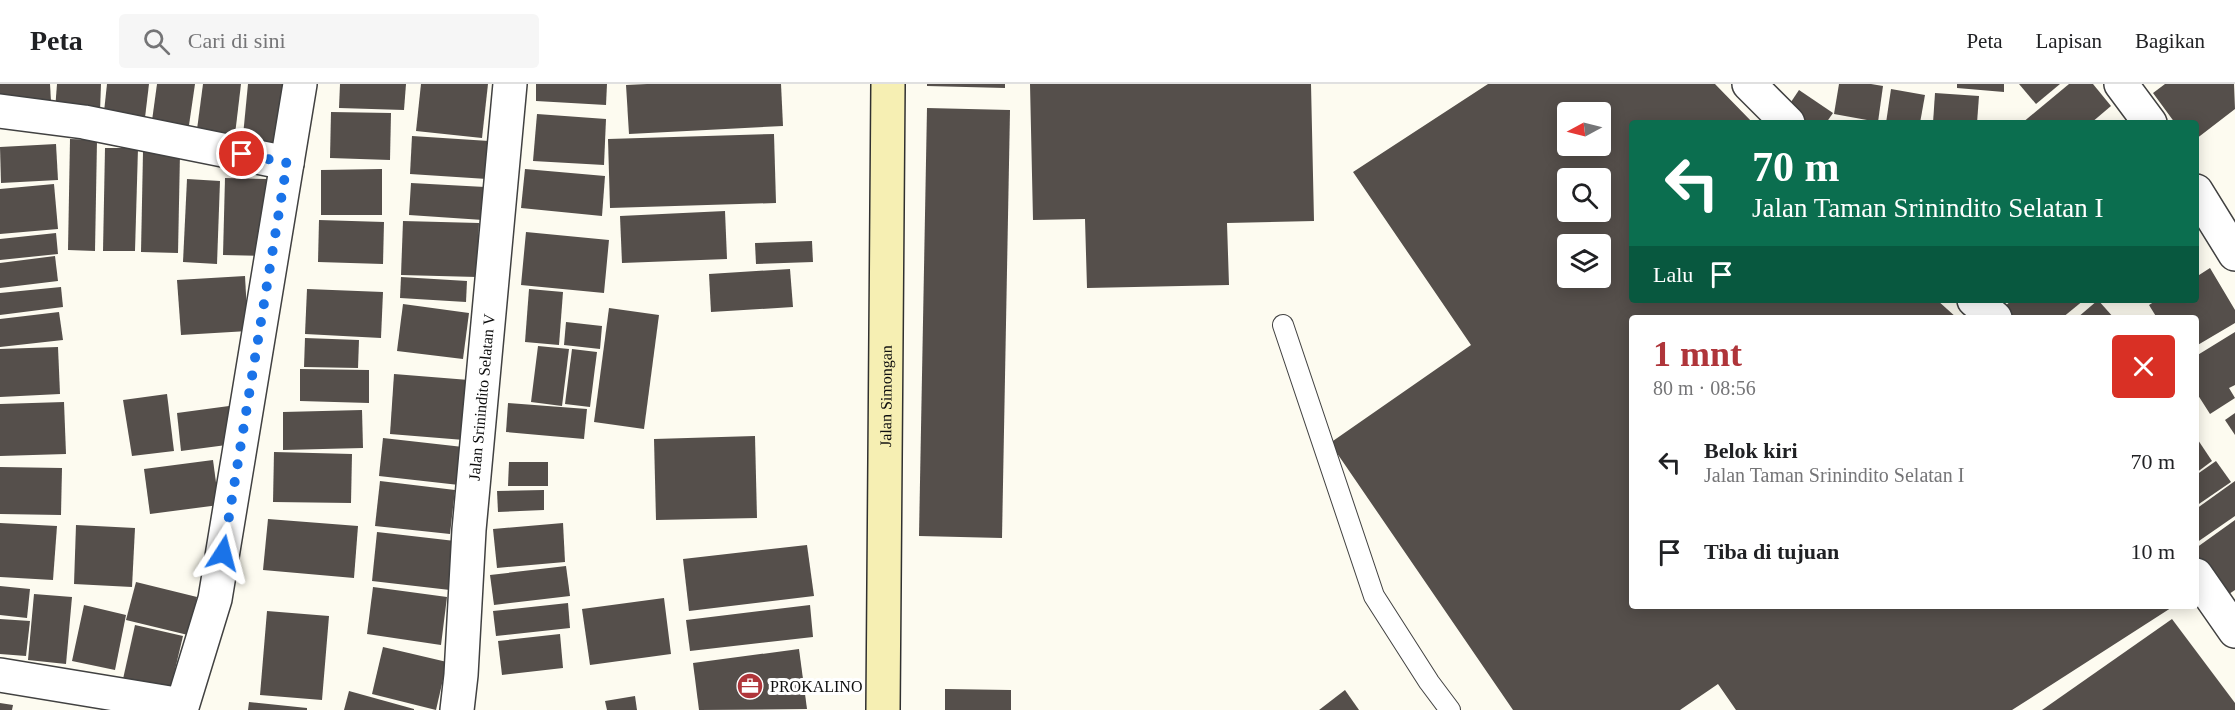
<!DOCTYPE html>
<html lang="id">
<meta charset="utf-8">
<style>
:root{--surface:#fff;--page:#f6f6f6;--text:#202124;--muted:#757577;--line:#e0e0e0;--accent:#af353a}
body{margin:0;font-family:"Times New Roman",serif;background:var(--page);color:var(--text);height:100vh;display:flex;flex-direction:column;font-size:22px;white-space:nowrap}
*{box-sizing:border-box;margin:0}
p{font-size:20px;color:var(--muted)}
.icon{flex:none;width:33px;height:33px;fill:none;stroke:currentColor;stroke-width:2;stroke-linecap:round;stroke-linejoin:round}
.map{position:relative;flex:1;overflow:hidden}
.details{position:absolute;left:1629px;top:231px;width:570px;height:294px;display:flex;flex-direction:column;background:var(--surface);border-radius:6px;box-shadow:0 3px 15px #0003}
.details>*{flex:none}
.guide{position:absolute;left:1629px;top:36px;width:570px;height:183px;border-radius:6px;box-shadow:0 3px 15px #0003;background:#0b6e4f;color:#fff;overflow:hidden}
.needle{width:39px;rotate:263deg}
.fabs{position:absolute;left:1557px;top:18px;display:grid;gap:12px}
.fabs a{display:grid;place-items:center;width:54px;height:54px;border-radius:6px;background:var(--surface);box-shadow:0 3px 15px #0003;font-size:30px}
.pin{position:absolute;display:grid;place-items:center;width:51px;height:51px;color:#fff;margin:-26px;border:3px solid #fff;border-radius:50%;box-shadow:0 2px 6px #0007}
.me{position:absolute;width:66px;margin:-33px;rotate:9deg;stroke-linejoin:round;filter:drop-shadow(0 0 4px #0008)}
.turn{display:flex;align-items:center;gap:21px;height:126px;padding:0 24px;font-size:27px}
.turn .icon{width:78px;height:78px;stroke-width:2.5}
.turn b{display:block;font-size:42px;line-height:51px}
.then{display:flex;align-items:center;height:57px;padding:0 24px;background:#0003;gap:12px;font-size:22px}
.round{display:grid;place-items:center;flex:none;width:63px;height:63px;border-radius:6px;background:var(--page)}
.headline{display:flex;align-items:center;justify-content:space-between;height:102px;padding:0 24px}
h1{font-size:36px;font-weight:600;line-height:45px;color:var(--accent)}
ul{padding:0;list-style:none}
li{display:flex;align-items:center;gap:18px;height:90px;padding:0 24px}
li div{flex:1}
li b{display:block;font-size:22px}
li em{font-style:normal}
header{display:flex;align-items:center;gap:36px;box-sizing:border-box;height:84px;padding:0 30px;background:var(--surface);border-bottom:2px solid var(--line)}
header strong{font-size:28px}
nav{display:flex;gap:33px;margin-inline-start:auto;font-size:21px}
.search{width:420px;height:54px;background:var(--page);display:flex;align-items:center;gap:15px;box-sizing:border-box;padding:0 21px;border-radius:6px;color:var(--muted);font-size:22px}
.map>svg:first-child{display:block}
</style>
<header>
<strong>Peta</strong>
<div class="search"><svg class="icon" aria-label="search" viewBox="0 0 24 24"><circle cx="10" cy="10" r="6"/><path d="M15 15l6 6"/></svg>Cari di sini</div>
<nav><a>Peta</a><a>Lapisan</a><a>Bagikan</a></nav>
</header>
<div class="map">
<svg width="2235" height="626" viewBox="0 0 2235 626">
<rect width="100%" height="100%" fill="#fdfbf0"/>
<g fill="#554f4b" fill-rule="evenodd">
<polygon points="0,0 50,0 51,17 0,20"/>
<polygon points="57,0 101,0 100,28 55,26"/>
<polygon points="107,0 149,0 144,42 103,37"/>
<polygon points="157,0 195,0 188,48 151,44"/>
<polygon points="203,0 241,0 234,59 196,53"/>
<polygon points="248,0 292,0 285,66 242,62"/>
<polygon points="340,0 406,0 404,26 339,24"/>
<polygon points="421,0 488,0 482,54 416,47"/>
<polygon points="536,0 607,0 606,21 536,17"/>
<polygon points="647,0 781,0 783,42 629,50 626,1"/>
<polygon points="927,0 1005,0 1005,4 927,2"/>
<polygon points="1030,0 1311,0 1314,137 1227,139 1229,201 1087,204 1085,135 1033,136"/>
<path d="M1488,0H1715L1753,39H1632V216H1937L1957,234H1632V522H2174L2012,626H1736L1718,600L1680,626H1513L1330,359L1471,261L1353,88ZM1568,28H1600V62H1568ZM1568,94H1600V128H1568ZM1568,160H1600V194H1568Z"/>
<polygon points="1839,0 1871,0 1883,2 1878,38 1834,30"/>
<polygon points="1957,0 2004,0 2004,8 1957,4"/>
<polygon points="2019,0 2060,0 2036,20"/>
<polygon points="2069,0 2093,0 2111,22 2091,39 2022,39"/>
<polygon points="2165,0 2234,0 2235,25 2196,55 2196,39 2175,39 2153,9"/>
<polygon points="1891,5 1925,11 1920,39 1886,39"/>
<polygon points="1799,6 1833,29 1826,39 1803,39 1785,27"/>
<polygon points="1935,9 1979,12 1977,39 1933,39"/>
<polygon points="927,24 1010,26 1002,454 919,452"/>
<polygon points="331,28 391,29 390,76 330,74"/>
<polygon points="537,30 606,35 604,81 533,77"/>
<polygon points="774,50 776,119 610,124 608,55"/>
<polygon points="412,52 489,57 487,95 410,90"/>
<polygon points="70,55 97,56 95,167 68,166"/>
<polygon points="56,60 58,96 1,99 0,63"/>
<polygon points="105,64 138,64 135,167 103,167"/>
<polygon points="143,68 180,69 178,169 141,168"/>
<polygon points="382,85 382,131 321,131 321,86"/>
<polygon points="525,85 605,92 602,132 521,124"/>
<polygon points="225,94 269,95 267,172 223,171"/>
<polygon points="187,95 220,97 217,180 183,178"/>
<polygon points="411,99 485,103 483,136 409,131"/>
<polygon points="54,100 58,145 0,150 0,105"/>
<polygon points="725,127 727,175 622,179 620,132"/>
<polygon points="319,136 384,138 383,180 318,178"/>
<polygon points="403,137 479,139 477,193 401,191"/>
<polygon points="526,148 609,156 604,209 521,201"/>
<polygon points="56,149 58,170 0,176 0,155"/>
<polygon points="812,157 813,178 756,180 755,159"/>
<polygon points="55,172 58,197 0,204 0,179"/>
<polygon points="2210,184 2235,226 2235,239 2196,262 2196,234 2157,234 2149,221 2157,216 2196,216 2196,193"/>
<polygon points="790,185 793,223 711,228 709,190"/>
<polygon points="245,192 248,247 181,251 177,196"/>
<polygon points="401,193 467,197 466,218 400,214"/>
<polygon points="61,203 63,223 0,231 0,209"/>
<polygon points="307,205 383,208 381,254 305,250"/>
<polygon points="529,205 563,208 559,261 525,258"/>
<polygon points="2012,216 2084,216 2062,234 2013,234 2004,223"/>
<polygon points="2098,216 2114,234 2077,234"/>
<polygon points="403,220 469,229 463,275 397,267"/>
<polygon points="609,224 659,231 644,345 594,338"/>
<polygon points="59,228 63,256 0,263 0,235"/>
<polygon points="566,238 602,242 600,265 564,261"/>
<polygon points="2235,248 2235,301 2229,304 2235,314 2210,330 2196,308 2198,304 2196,300 2196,272"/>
<polygon points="305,254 359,256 358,284 304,283"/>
<polygon points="538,262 569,265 562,322 531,318"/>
<polygon points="58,263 60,310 0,313 0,265"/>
<polygon points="572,265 597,268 590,323 565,320"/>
<polygon points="300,285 369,286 369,319 300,317"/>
<polygon points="394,290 469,296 464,356 390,350"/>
<polygon points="167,310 174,367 132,372 123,316"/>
<polygon points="64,318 66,370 0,372 0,320"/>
<polygon points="508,319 587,325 584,355 506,348"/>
<polygon points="229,322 234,360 181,367 177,329"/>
<polygon points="362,326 363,364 283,366 283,328"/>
<polygon points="2235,329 2235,351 2225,336"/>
<polygon points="755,352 757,434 656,436 654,355"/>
<polygon points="2196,353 2212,377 2196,389"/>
<polygon points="383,354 463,363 459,401 379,392"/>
<polygon points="274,368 352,370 351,419 273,418"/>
<polygon points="213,376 219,421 150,430 144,385"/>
<polygon points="2216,377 2231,398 2196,422 2196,391"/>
<polygon points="509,378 548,378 548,402 508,402"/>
<polygon points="0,383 62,384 61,431 0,430"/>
<polygon points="380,397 455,406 450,450 375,442"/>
<polygon points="2235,397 2235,432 2196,459 2196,425"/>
<polygon points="544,406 544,426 498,428 497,407"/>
<polygon points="268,435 358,442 354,494 263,486"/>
<polygon points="2235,436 2235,506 2226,512 2196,470 2196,464"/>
<polygon points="0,439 57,442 53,496 0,493"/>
<polygon points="563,439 565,478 497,484 493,445"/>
<polygon points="76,441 135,444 132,503 74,500"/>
<polygon points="377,448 455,457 450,506 372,497"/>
<polygon points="807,461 814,512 689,527 683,475"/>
<polygon points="566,482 570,512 494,521 490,491"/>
<polygon points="136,498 197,513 188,551 126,536"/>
<polygon points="0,502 30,505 27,534 0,531"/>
<polygon points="373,503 447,513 441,561 367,550"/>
<polygon points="34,510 72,513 66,580 28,576"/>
<polygon points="664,514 671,570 590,581 582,525"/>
<polygon points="568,519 570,544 496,552 493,527"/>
<polygon points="84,521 126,531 115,586 72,577"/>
<polygon points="810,521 813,553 690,567 686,536"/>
<polygon points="267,527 329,532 322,616 260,611"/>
<polygon points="0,535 30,537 26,572 0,570"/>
<polygon points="2172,535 2235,619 2235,626 2042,626"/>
<polygon points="135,541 183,552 168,615 121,604"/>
<polygon points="560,550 563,584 502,591 498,557"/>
<polygon points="383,563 447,578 436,626 372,610"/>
<polygon points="799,565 807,625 699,626 693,579"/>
<polygon points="945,605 1011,606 1011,626 945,626"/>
<polygon points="1345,606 1359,626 1319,626"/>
<polygon points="349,607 414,625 414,626 344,626"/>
<polygon points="635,612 637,626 607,626 605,617"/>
<polygon points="249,618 307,624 307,626 248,626"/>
<polygon points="0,619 13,621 12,626 0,626"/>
</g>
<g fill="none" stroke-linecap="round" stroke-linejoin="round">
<defs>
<polyline id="service" points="1283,241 1374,512 1429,598 1450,626"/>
<g id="minor">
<polyline points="1749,0 1788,39"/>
<polyline points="2121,0 2150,39"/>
<polyline points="0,27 84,38 287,79"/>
<polyline points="2196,107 2235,170"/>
<polyline points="1974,216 1995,234"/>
<polyline points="2196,491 2235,547"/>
<polyline points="0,591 182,621"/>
<polyline points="181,626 215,515 300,0"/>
<path id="s1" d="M457,626L461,591L469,446L510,0"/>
</g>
<g id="secondary">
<path id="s2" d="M883,626L888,0"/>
</g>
</defs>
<use href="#service" stroke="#414141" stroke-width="22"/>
<use href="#minor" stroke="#414141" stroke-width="36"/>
<use href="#secondary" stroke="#303030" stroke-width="36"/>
<use href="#service" stroke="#fff" stroke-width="20"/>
<use href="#minor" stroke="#fff" stroke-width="33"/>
<use href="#secondary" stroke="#f6efb3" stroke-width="33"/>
</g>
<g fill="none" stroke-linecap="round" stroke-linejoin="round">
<polyline stroke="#1a73e8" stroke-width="10" stroke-dasharray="0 18" points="223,469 287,79 242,70"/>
</g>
<defs>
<symbol id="office-disc" viewBox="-11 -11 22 22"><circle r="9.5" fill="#af353a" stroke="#fff"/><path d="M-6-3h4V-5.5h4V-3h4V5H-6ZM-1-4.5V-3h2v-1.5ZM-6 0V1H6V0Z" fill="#fff"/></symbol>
</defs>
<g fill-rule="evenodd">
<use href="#office-disc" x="735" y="587" width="30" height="30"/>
</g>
<g text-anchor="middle" stroke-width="6" stroke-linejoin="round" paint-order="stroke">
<g font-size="16" fill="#0e0e0e" stroke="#fff">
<text dy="6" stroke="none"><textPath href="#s1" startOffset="314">Jalan Srinindito Selatan V</textPath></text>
<text dy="6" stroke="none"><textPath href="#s2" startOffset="314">Jalan Simongan</textPath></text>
</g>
<g font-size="16" fill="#0e0e0e" stroke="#fff" text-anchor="start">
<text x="770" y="608">PROKALINO</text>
</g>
</g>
</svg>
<div class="fabs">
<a><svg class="needle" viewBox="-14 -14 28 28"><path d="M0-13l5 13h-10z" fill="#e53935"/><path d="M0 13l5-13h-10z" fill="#757577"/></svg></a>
<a><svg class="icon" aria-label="search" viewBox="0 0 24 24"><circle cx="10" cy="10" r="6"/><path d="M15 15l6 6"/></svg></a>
<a><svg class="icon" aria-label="layers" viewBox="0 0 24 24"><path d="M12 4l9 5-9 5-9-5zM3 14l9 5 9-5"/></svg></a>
</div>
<div class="pin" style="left:242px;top:70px;background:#d93025"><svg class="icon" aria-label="arrive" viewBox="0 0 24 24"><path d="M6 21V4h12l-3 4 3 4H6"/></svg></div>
<svg class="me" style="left:223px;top:469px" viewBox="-20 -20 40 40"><path d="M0-17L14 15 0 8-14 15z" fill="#1a73e8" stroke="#fff" stroke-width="4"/></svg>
<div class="guide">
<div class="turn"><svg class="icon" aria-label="left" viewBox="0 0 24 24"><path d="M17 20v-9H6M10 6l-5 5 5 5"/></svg><div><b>70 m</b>Jalan Taman Srinindito Selatan I</div></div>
<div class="then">Lalu<svg class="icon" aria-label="arrive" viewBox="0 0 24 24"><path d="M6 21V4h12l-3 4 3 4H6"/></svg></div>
</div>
<section class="details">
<div class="headline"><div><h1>1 mnt</h1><p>80 m · 08:56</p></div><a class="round" style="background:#d93025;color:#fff"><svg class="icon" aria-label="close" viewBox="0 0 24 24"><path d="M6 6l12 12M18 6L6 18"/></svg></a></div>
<ul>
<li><svg class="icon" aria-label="left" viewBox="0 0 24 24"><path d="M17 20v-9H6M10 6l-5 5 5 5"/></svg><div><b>Belok kiri</b><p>Jalan Taman Srinindito Selatan I</p></div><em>70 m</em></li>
<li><svg class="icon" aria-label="arrive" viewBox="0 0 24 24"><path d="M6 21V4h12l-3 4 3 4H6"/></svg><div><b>Tiba di tujuan</b></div><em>10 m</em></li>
</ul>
</section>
</div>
